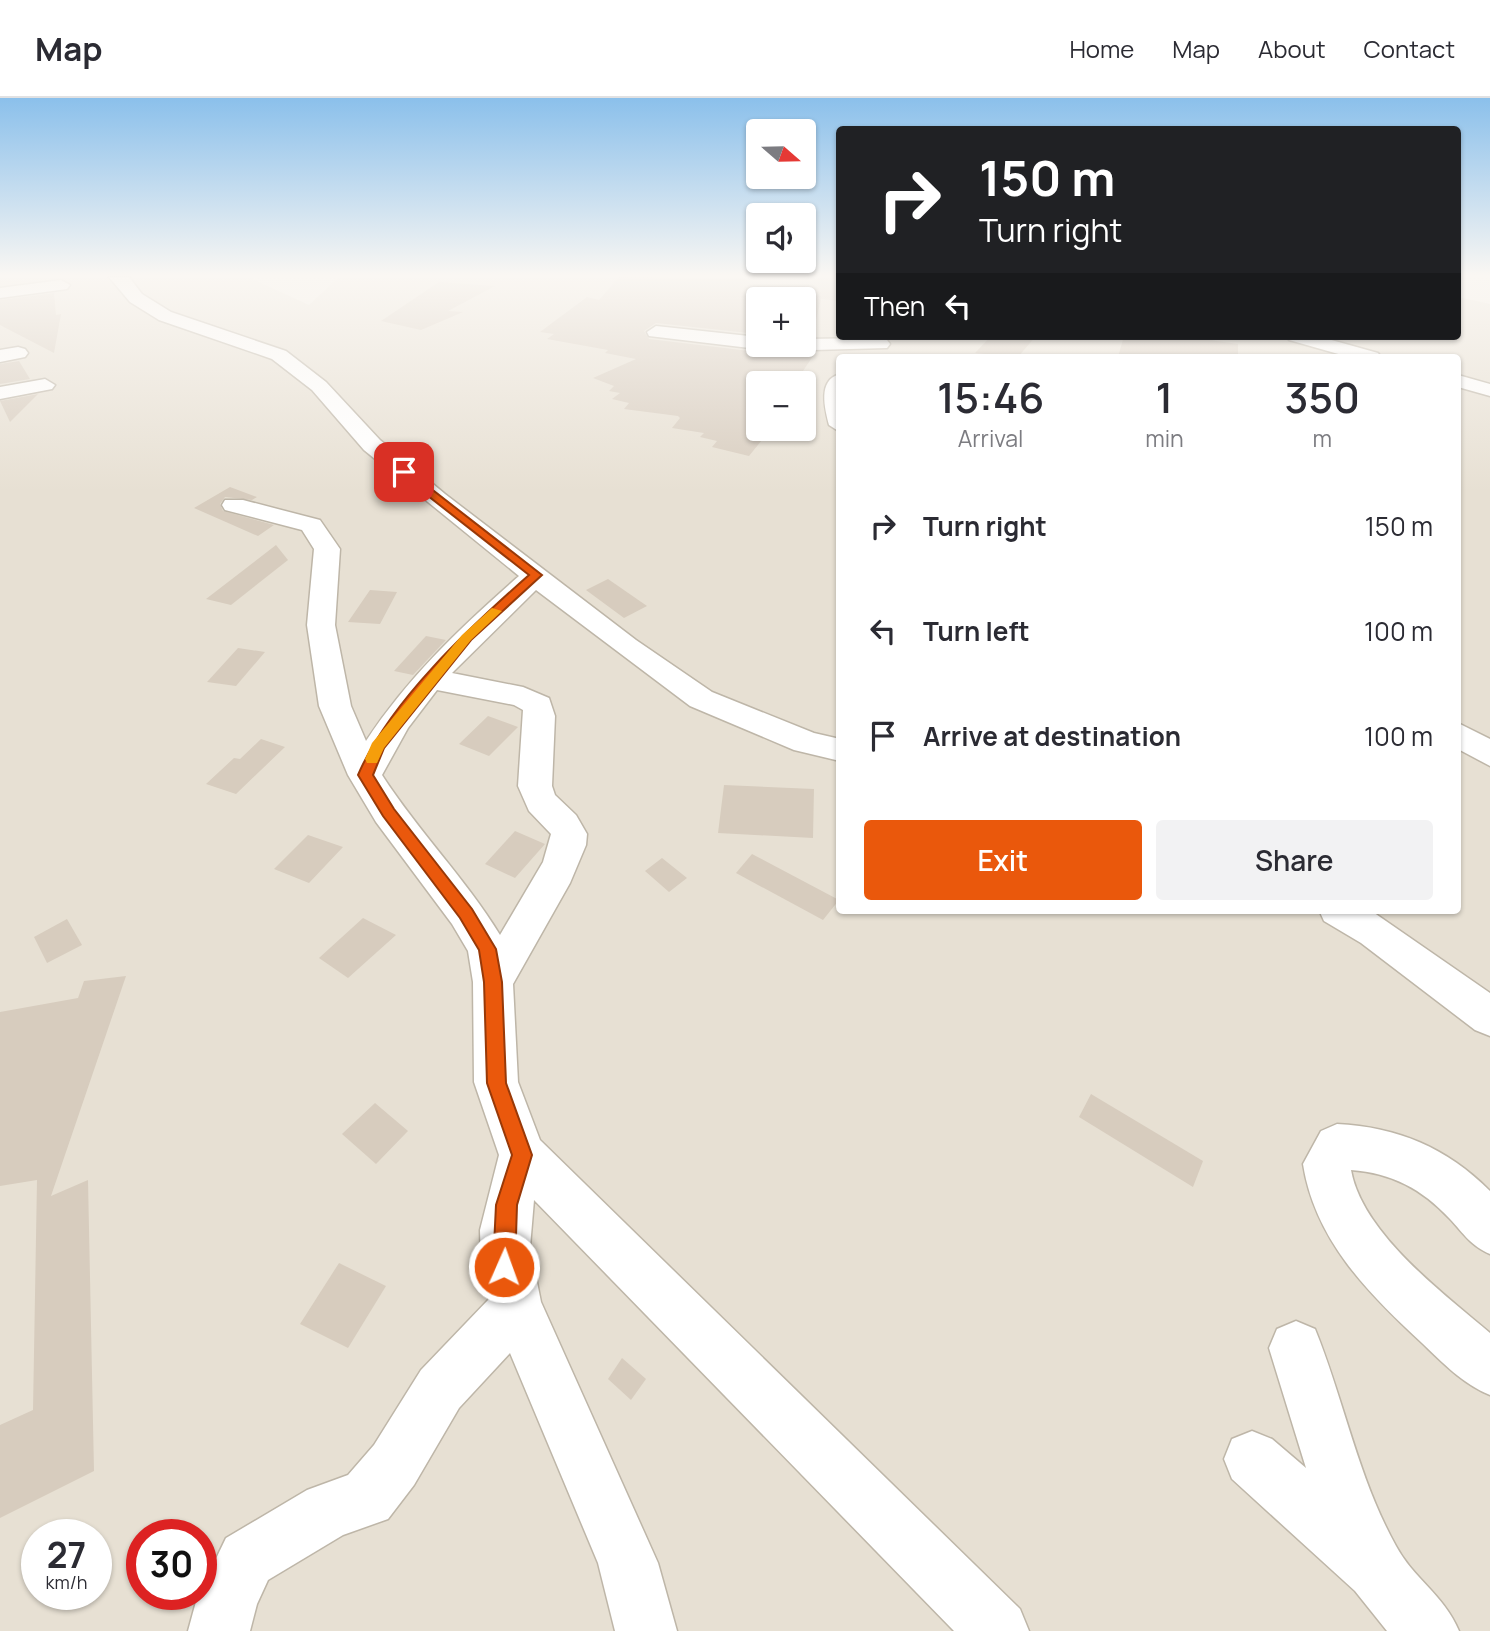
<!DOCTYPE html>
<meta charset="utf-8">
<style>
:root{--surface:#fff;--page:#f2f2f3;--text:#2b2b33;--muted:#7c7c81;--line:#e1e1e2;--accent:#ea580c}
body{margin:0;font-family:Manrope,sans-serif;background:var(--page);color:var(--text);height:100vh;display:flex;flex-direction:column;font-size:26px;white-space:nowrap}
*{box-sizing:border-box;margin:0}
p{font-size:23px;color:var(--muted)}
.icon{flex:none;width:38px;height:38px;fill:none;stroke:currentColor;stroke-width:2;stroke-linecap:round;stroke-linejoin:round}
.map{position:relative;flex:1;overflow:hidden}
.details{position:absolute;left:836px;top:256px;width:625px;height:560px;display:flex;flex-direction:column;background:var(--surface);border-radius:7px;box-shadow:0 2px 5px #0004}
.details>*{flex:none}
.hud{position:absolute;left:836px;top:28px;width:625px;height:214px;border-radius:7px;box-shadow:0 2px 5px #0004;background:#202124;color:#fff;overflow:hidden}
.needle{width:46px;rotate:110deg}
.controls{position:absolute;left:746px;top:21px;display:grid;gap:14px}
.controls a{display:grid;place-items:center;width:70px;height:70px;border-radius:7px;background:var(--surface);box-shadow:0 2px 5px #0004;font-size:35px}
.speed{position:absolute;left:21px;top:1421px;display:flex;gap:14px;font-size:35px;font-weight:700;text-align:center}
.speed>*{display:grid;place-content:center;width:91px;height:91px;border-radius:50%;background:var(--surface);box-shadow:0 2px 5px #0004;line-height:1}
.speed small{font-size:18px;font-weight:400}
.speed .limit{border:10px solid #d22;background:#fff;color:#111}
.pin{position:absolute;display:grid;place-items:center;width:60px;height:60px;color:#fff;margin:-30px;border-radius:14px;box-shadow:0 4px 10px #0006}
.me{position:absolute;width:77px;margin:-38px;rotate:2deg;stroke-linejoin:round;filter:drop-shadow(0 0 5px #0008)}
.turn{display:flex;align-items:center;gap:24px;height:147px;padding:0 28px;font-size:32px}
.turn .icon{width:91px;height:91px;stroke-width:2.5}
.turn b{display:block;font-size:49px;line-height:60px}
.then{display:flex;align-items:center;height:66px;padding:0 28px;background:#0003;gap:14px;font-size:26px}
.eta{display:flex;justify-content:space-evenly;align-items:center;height:119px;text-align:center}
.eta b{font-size:42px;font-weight:600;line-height:49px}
.cta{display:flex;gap:14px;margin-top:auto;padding:14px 28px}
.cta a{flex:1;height:80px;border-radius:7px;background:var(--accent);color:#fff;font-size:28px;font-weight:600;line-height:80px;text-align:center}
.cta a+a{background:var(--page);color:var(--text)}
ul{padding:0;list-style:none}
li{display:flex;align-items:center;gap:21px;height:105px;padding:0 28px}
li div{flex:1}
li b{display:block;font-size:26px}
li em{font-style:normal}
header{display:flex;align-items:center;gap:42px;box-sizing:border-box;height:98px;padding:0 35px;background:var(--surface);border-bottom:2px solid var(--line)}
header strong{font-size:33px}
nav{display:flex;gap:38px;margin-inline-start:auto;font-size:24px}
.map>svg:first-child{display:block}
</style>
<header>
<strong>Map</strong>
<nav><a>Home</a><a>Map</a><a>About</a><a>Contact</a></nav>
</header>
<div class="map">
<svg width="1490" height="1533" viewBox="0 0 1490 1533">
<rect width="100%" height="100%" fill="#f3eee5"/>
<path fill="#e7e0d3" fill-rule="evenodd" d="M0,179H248L309,207L339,179H840V238H1458V199L1490,206V1533H0ZM758,201H803V247H758ZM840,259H1458V812H840ZM758,285H803V331H758ZM37,1437H96V1496H37ZM142,1437H201V1496H142Z"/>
<g fill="#d7ccbe">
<polygon points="619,179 840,182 840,203 821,201 812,238 803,238 803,201 758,201 758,236 656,225 644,233 649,241 758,254 766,250 776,256 807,255 813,258 795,285 763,282 758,285 758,299 748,333 766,337 749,358 712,349 717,343 700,339 704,335 672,330 680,320 678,318 624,311 629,305 612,301 620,295 609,293 614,288 593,280 636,261 605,255 608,252 547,241 554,236 540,234 587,199 599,202"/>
<polygon points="439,184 495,188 448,213 463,214 421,232 381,223"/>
<polygon points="54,195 56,217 61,216 54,255 0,227 0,202"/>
<polygon points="991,238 1036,238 1018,259 975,255"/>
<polygon points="1124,238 1177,241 1181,238 1238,246 1238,259 1118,259"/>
<polygon points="19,263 30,281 0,286 0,266"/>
<polygon points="38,296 10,324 0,303"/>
<polygon points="230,389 257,399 252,402 225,399 220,406 223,413 274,427 258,438 194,410"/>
<polygon points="276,447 288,462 231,507 206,501"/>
<polygon points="608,481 647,508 624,520 586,492"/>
<polygon points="370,492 397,494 380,526 348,524"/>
<polygon points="426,538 446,542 413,577 394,573"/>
<polygon points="238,550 265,554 236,588 207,584"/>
<polygon points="488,618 518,629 489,658 459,646"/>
<polygon points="261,641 285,649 236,696 206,686 234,660 240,661"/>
<polygon points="724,687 814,691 813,740 718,735"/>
<polygon points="515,733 545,746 515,780 485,766"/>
<polygon points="308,737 343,749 309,785 274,771"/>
<polygon points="752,756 839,802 823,822 736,775"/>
<polygon points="662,760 687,780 669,794 645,773"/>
<polygon points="363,820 396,837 348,880 319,860"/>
<polygon points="67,821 82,847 47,865 34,839"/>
<polygon points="126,878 51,1098 88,1082 94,1373 0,1420 0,1327 33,1312 37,1082 0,1088 0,914 78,900 84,883"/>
<polygon points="1091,996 1203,1063 1193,1089 1079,1019"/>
<polygon points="375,1005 408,1033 376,1066 342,1036"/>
<polygon points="339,1165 386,1188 348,1250 300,1226"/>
<polygon points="622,1260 646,1281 631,1302 608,1281"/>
</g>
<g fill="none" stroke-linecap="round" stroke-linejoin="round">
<defs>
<g id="minor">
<path d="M109,179H129L142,196L171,214L286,253L326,284L380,342L445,396L636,542L712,594L814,635L840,641V663L794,652L690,608L536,492L452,575L523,589L549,600L555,618L552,688L555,697L576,717L587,736L586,747L570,785L513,886L518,984L540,1042L1020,1511L1029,1533H954L534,1102L530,1149L541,1204L658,1465L677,1533H615L598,1465L510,1255L459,1310L414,1387L388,1421L343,1437L268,1482L257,1506L250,1533H188L197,1500L226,1440L307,1392L348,1377L374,1347L421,1272L489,1201L481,1168L480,1132L499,1057L474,984L473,884L468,853L452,826L376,724L348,677L319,608L307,527L314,451L302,432L225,412L222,407L225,402H243L320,422L340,451L335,527L351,608L366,643C408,579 462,528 519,478L364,352L312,292L272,261L159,222L130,204ZM437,592L514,607L523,612L518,688L529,713L551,736L543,764L500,837C465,780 418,733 382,677L408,630Z"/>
<polygon points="61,182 70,187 67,191 0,200 0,190"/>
<polygon points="656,228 758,239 758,247 766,247 758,251 649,238 647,234"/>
<polygon points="1287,238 1317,238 1378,255 1381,259 1349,259 1289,242"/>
<polygon points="880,240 887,242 890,246 887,250 776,253 766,247 803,247 803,241"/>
<polygon points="18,249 25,251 28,255 25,259 0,264 0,252"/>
<path d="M840,276V334L829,327C825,311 817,282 840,276Z"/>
<polygon points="1458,277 1490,286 1490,298 1458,289"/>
<polygon points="45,281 55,287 52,291 0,301 0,289"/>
<polygon points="1458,625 1490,641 1490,668 1458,651"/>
<polygon points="1319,812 1370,812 1490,895 1490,938 1475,932 1361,845 1324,823"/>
<path d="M1337,1026C1398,1029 1447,1050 1490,1093V1156C1471,1148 1464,1136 1450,1121C1422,1091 1392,1075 1351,1072C1362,1135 1444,1196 1490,1235V1297C1463,1286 1443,1265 1422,1245C1368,1195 1315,1142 1303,1066L1321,1033Z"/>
<path d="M1296,1223L1315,1231C1344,1302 1358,1380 1396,1448C1413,1480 1444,1497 1459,1533H1387L1355,1493L1232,1381L1224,1361L1232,1341L1252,1333L1272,1341L1306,1370L1269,1250L1277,1231Z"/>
</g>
</defs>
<use href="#minor" stroke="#beb6a8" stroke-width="3"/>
<use href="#minor" fill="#fff" fill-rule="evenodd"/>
</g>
<linearGradient id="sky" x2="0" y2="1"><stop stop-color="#8bc0eb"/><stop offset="0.45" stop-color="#faf7f3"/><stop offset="1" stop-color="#faf7f3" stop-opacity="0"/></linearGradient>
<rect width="1490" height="394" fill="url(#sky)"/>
<path fill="#ea580c" stroke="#983908" stroke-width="2" d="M400,372H407L542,477L471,542L384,650L373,677L394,711L472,811L496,851L502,884L506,985L532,1057L517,1107L515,1169L512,1177L504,1180L496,1177L493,1169L496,1107L512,1057L487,985L484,884L479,852L460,820L383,718L358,677C389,604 470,529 529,477L400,376Z"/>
<polygon fill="#f59e0b" points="492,510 502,513 471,542 384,650 377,665 367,665 365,661 372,645 462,537"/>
</svg>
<div class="controls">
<a><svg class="needle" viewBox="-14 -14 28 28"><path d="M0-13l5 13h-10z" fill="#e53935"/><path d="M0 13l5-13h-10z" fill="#7c7c81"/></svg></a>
<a><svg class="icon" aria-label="sound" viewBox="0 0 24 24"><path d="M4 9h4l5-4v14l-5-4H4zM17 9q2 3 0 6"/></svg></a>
<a>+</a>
<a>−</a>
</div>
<div class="speed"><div>27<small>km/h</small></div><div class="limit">30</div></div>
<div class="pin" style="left:404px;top:374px;background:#d93025"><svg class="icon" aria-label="arrive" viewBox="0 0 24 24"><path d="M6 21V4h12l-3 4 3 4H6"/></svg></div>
<svg class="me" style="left:504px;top:1169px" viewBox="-20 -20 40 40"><circle r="17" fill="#ea580c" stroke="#fff" stroke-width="3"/><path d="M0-11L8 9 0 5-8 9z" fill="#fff"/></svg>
<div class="hud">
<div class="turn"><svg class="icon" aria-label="right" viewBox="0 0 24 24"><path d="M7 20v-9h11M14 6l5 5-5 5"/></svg><div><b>150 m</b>Turn right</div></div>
<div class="then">Then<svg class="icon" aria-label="left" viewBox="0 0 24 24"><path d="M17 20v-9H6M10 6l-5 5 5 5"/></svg></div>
</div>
<section class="details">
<div class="eta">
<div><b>15:46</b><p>Arrival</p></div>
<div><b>1</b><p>min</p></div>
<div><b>350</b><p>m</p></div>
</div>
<ul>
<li><svg class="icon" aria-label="right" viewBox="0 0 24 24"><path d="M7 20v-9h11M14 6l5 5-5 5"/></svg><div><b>Turn right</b></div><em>150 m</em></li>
<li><svg class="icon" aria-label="left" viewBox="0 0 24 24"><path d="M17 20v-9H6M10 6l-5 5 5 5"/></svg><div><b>Turn left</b></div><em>100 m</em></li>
<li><svg class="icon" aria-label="arrive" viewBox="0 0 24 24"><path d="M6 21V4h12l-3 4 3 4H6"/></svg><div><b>Arrive at destination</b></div><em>100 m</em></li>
</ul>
<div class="cta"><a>Exit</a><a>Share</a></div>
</section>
</div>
